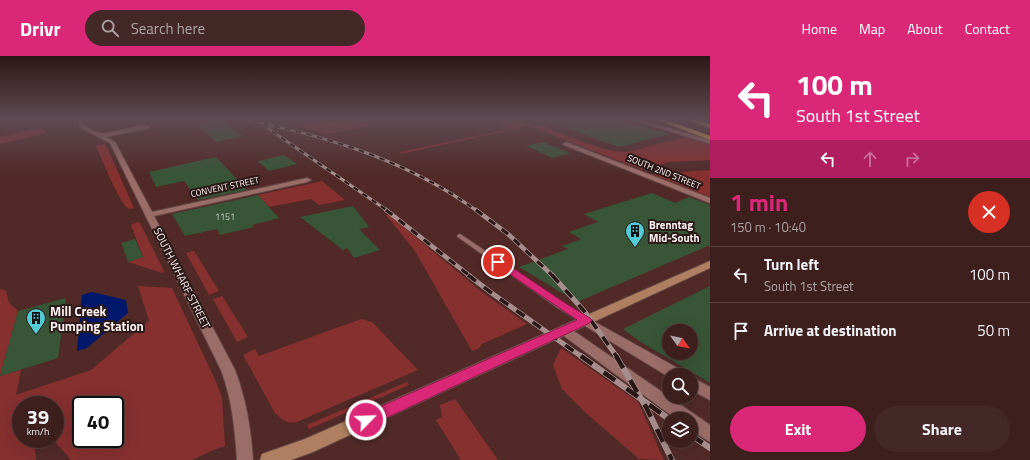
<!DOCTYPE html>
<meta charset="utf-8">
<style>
:root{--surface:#3d201e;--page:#442827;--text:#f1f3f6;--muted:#ada3a4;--line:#563e3c;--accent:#db2777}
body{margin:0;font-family:"Titillium Web",sans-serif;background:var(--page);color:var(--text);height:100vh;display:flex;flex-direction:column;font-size:15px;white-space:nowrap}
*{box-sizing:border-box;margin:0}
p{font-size:13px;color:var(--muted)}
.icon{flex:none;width:22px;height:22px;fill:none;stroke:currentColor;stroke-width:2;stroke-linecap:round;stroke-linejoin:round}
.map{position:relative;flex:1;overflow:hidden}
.panel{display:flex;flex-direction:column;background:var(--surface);width:320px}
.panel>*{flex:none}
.top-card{background:#db2777;color:#fff;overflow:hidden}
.needle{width:26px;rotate:123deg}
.buttons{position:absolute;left:662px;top:268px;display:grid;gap:8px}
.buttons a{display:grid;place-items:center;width:36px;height:36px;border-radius:50%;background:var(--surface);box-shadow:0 4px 16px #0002,0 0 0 1px var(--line);font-size:20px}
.speed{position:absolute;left:12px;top:340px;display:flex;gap:8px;font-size:20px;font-weight:700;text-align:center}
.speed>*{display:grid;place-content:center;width:52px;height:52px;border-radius:50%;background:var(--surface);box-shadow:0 4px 16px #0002,0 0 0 1px var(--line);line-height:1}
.speed small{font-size:10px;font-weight:400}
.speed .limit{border:2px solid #111;border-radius:6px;background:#fff;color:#111}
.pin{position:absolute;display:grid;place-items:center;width:34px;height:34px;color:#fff;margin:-17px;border:2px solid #fff;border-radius:50%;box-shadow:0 1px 4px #0007}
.me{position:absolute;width:44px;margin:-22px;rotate:66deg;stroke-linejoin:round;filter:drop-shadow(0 0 3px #0008)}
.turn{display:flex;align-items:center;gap:14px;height:84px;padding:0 20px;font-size:18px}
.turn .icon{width:52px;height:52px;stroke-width:2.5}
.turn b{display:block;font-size:28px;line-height:34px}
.lanes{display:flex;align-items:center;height:38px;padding:0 20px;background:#0003;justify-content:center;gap:20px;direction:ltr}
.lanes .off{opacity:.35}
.round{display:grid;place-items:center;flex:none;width:42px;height:42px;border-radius:21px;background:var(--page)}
.overview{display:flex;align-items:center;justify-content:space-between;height:68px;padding:0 20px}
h1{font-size:24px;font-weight:700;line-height:30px;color:var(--accent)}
.button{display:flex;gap:8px;margin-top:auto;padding:8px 20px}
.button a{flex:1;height:46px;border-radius:24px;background:var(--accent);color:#fff;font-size:16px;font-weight:700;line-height:46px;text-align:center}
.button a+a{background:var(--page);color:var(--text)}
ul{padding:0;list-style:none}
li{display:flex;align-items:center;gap:12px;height:56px;padding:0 20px;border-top:1px solid var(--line)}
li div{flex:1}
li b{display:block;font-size:15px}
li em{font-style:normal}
header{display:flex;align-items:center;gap:24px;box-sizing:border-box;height:56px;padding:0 20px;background:var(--accent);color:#fff}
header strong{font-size:19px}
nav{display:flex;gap:22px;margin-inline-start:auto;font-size:14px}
.search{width:280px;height:36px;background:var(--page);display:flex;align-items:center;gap:10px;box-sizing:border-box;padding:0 14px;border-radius:22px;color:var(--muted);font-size:15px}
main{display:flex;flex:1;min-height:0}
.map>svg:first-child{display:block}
</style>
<header>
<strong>Drivr</strong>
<div class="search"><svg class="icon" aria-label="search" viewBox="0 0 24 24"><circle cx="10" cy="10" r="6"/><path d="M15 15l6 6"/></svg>Search here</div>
<nav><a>Home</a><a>Map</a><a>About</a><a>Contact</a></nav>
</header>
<main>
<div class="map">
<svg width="710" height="404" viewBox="0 0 710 404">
<rect width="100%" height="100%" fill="#512a28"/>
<g fill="#873030" fill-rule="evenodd">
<polygon points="303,63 322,63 331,66 345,67 359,64 399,63 401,64 327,78 304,72 302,67"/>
<path d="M499,63C503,63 508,62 512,63C523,64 530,72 543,70C567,79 603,97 627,96L685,81L710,89V104L669,106L643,114L529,70L401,98L400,96L509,73L495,65Z"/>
<polygon points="37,72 43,72 46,77 0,88 0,81"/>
<path d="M105,87L134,152C131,153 130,153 128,152C120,149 101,100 96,90Z"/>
<polygon points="710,114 710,141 652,118"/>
<polygon points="322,125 345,144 319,149 311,143 269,151 258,139"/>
<polygon points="386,159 389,159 482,236 527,268 482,288 478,293 472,295 415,195"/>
<polygon points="137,166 140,167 164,215 162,217 128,206 143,201 131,169"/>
<polygon points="194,195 219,235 209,239 186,197"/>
<path d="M138,230L172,232L217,328L222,342L225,390L211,395L192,404H71L53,383H55V349H21V383H37L35,393L36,404H0V233L6,235L9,247L18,255L0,320L21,314L16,339L91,314L149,265ZM81,349H115V383H81Z"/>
<polygon points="222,240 248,281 237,286 213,243"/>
<path d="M361,263L372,266L418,314L299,365C289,369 283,365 275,357L243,299L255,293L259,300Z"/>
<polygon points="561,292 638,346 664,404 639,403 586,357 562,333 553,309"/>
<polygon points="407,326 409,329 309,373 307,369"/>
<polygon points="455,343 498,404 461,404 436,364 442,361 440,349"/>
</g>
<polygon fill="#00176a" points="92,236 126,244 128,257 87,292 77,295 82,239"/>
<g fill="#385537" fill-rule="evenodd">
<polygon points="221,63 243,80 216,86 197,68"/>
<polygon points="543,63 617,63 669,78 619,91 543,64"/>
<polygon points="543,86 570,97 553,102 526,90"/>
<polygon points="284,99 297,108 269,115 258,105"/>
<polygon points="216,101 247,134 198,144 184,125 156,131 149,116"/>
<polygon points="652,137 675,147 689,141 710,149 710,189 577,246 519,211 568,193 562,190 581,183 569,176 598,166 584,158"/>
<polygon points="258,139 279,162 252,169 254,171 220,179 217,173 185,180 172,158"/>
<polygon points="353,150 369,171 359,173 380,194 354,202 347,192 343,194 300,161"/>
<polygon points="135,183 143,201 128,206 121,187"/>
<path d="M710,230V327L639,285L623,273ZM669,275H691V297H669Z"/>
<polygon points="66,242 58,302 0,320 18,255"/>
</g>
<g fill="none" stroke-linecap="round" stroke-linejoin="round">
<defs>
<polygon id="lane" points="460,178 564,248 589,263 590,265 589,267 586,268 583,267 558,252 458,181 457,180 458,179"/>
<g id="street">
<path d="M76,63H81C97,91 125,68 149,70V72L106,81L115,86L152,156L307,122L311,124L307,126L154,160L235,314C246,343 251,373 253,404H237C235,373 232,343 221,314L110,87L81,72Z"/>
<polygon points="630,63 637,63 710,84 710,88"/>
<polygon points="566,86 710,142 710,147 564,89 563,88"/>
<polygon points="586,261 683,315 685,319 669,319 669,321 582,268 580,265 582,262"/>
<polygon points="564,269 568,271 710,369 710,386 691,374 691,363 676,363 560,277 558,274 560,271"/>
<polygon points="691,321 710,331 710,344 691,334"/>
</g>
<polygon id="secondary" points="710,205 710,212 313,396 291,404 260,404 262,398 305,383"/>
<g id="highway">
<polygon points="655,63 663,63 710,80 710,84"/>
<polygon points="686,63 694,63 710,68 710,72"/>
</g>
</defs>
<use href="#lane" stroke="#654746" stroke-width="2"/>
<use href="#street" stroke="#654746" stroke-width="2"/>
<use href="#secondary" stroke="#654746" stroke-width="2"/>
<use href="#highway" stroke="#654746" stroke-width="2"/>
<use href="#lane" fill="#9b6d69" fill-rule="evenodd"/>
<use href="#street" fill="#9b6d69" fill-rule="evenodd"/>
<use href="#secondary" fill="#ae8061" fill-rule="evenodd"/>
<use href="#highway" fill="#dbae4f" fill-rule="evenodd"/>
<defs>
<g id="rail-far3">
<path d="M242,63C326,80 407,104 477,155"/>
<polyline points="263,69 388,155"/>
</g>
<g id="rail-far2">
<polyline points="386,154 470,220"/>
<polyline points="476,154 508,178 553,220"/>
</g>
<g id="rail-far1">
<polyline points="468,219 493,238 582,301"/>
<polyline points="552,219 585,256 617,301"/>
</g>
<g id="rail">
<polyline points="581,300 669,363"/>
<polyline points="616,300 646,351 672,404"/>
<polyline points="691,379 710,392"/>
</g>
</defs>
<use href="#rail-far3" stroke="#a78e8d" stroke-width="3"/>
<use href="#rail-far2" stroke="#a78e8d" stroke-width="4.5"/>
<use href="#rail-far1" stroke="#a78e8d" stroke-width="5"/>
<use href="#rail" stroke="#a78e8d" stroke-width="6"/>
<use href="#rail-far3" stroke="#2b1917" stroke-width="2" stroke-dasharray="5.5" stroke-linecap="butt"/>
<use href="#rail-far2" stroke="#2b1917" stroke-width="3" stroke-dasharray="8" stroke-linecap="butt"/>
<use href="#rail-far1" stroke="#2b1917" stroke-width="3.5" stroke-dasharray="10" stroke-linecap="butt"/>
<use href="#rail" stroke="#2b1917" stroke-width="4.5" stroke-dasharray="14" stroke-linecap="butt"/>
</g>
<linearGradient id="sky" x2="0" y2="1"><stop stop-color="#2d1716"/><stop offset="0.53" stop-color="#5f4a53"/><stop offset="1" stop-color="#5f4a53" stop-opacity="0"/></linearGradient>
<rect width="710" height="119" fill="url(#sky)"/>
<polygon fill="#db2777" stroke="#8e194d" points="495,204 501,204 565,247 590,262 592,264 590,267 371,369 366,370 361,369 359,364 361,359 577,264 495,208 493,206"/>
<defs>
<symbol id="building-pin" viewBox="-11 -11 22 30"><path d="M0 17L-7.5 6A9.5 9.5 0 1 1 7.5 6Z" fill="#52cbd7" stroke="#2b1917"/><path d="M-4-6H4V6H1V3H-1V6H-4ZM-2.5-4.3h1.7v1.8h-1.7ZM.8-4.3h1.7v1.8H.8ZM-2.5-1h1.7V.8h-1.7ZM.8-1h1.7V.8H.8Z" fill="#111"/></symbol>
</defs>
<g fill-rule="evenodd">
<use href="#building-pin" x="624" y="164" width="22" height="30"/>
<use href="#building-pin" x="25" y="251" width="22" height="30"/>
</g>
<g text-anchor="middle" stroke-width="4" stroke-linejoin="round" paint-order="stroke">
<g font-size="9" fill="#fcf2f1" stroke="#2b1917">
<text transform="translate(664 116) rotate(22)" y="3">SOUTH 2ND STREET</text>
<text transform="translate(225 131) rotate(-12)" y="3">CONVENT STREET</text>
</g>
<g font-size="9" fill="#cbcbc2">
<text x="225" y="164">1151</text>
</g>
<g font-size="11" font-weight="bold" fill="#fcf2f1" stroke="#2b1917" text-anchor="start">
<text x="649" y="173">Brenntag<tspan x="649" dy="13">Mid-South</tspan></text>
</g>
<g font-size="11" fill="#fcf2f1" stroke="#2b1917">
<text transform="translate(182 222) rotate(63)" y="4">SOUTH WHARF STREET</text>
</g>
<g font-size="13" font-weight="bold" fill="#fcf2f1" stroke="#2b1917" text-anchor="start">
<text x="50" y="260">Mill Creek<tspan x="50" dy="15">Pumping Station</tspan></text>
</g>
</g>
</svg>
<div class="buttons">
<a><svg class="needle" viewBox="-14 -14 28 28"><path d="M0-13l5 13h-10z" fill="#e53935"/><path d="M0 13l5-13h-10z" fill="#ada3a4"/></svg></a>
<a><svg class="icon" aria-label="search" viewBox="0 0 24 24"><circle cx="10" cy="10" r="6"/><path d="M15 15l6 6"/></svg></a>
<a><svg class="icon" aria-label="layers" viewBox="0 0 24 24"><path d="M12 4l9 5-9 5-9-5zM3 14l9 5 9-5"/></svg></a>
</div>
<div class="speed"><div>39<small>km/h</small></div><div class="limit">40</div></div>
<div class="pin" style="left:498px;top:206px;background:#d93025"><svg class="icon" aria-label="arrive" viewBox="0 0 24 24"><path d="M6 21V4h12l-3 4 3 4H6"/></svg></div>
<svg class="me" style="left:366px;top:364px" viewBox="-20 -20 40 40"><circle r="17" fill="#db2777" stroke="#fff" stroke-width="3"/><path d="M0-11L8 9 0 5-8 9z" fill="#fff"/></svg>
</div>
<section class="panel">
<div class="top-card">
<div class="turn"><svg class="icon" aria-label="left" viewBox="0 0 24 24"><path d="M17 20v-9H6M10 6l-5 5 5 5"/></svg><div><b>100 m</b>South 1st Street</div></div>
<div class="lanes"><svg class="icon" aria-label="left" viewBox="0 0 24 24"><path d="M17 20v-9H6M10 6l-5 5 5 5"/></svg><svg class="icon off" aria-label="ahead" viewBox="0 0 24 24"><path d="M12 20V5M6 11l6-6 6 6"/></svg><svg class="icon off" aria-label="right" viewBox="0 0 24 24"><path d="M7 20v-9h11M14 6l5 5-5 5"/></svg></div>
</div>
<div class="overview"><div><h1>1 min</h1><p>150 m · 10:40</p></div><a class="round" style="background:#d93025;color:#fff"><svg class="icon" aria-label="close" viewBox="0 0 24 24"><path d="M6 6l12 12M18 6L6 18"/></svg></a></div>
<ul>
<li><svg class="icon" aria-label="left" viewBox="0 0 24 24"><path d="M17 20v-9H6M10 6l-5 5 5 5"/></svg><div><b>Turn left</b><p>South 1st Street</p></div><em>100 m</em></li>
<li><svg class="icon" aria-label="arrive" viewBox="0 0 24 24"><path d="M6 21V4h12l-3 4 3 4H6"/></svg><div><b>Arrive at destination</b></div><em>50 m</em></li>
</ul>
<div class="button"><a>Exit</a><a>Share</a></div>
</section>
</main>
